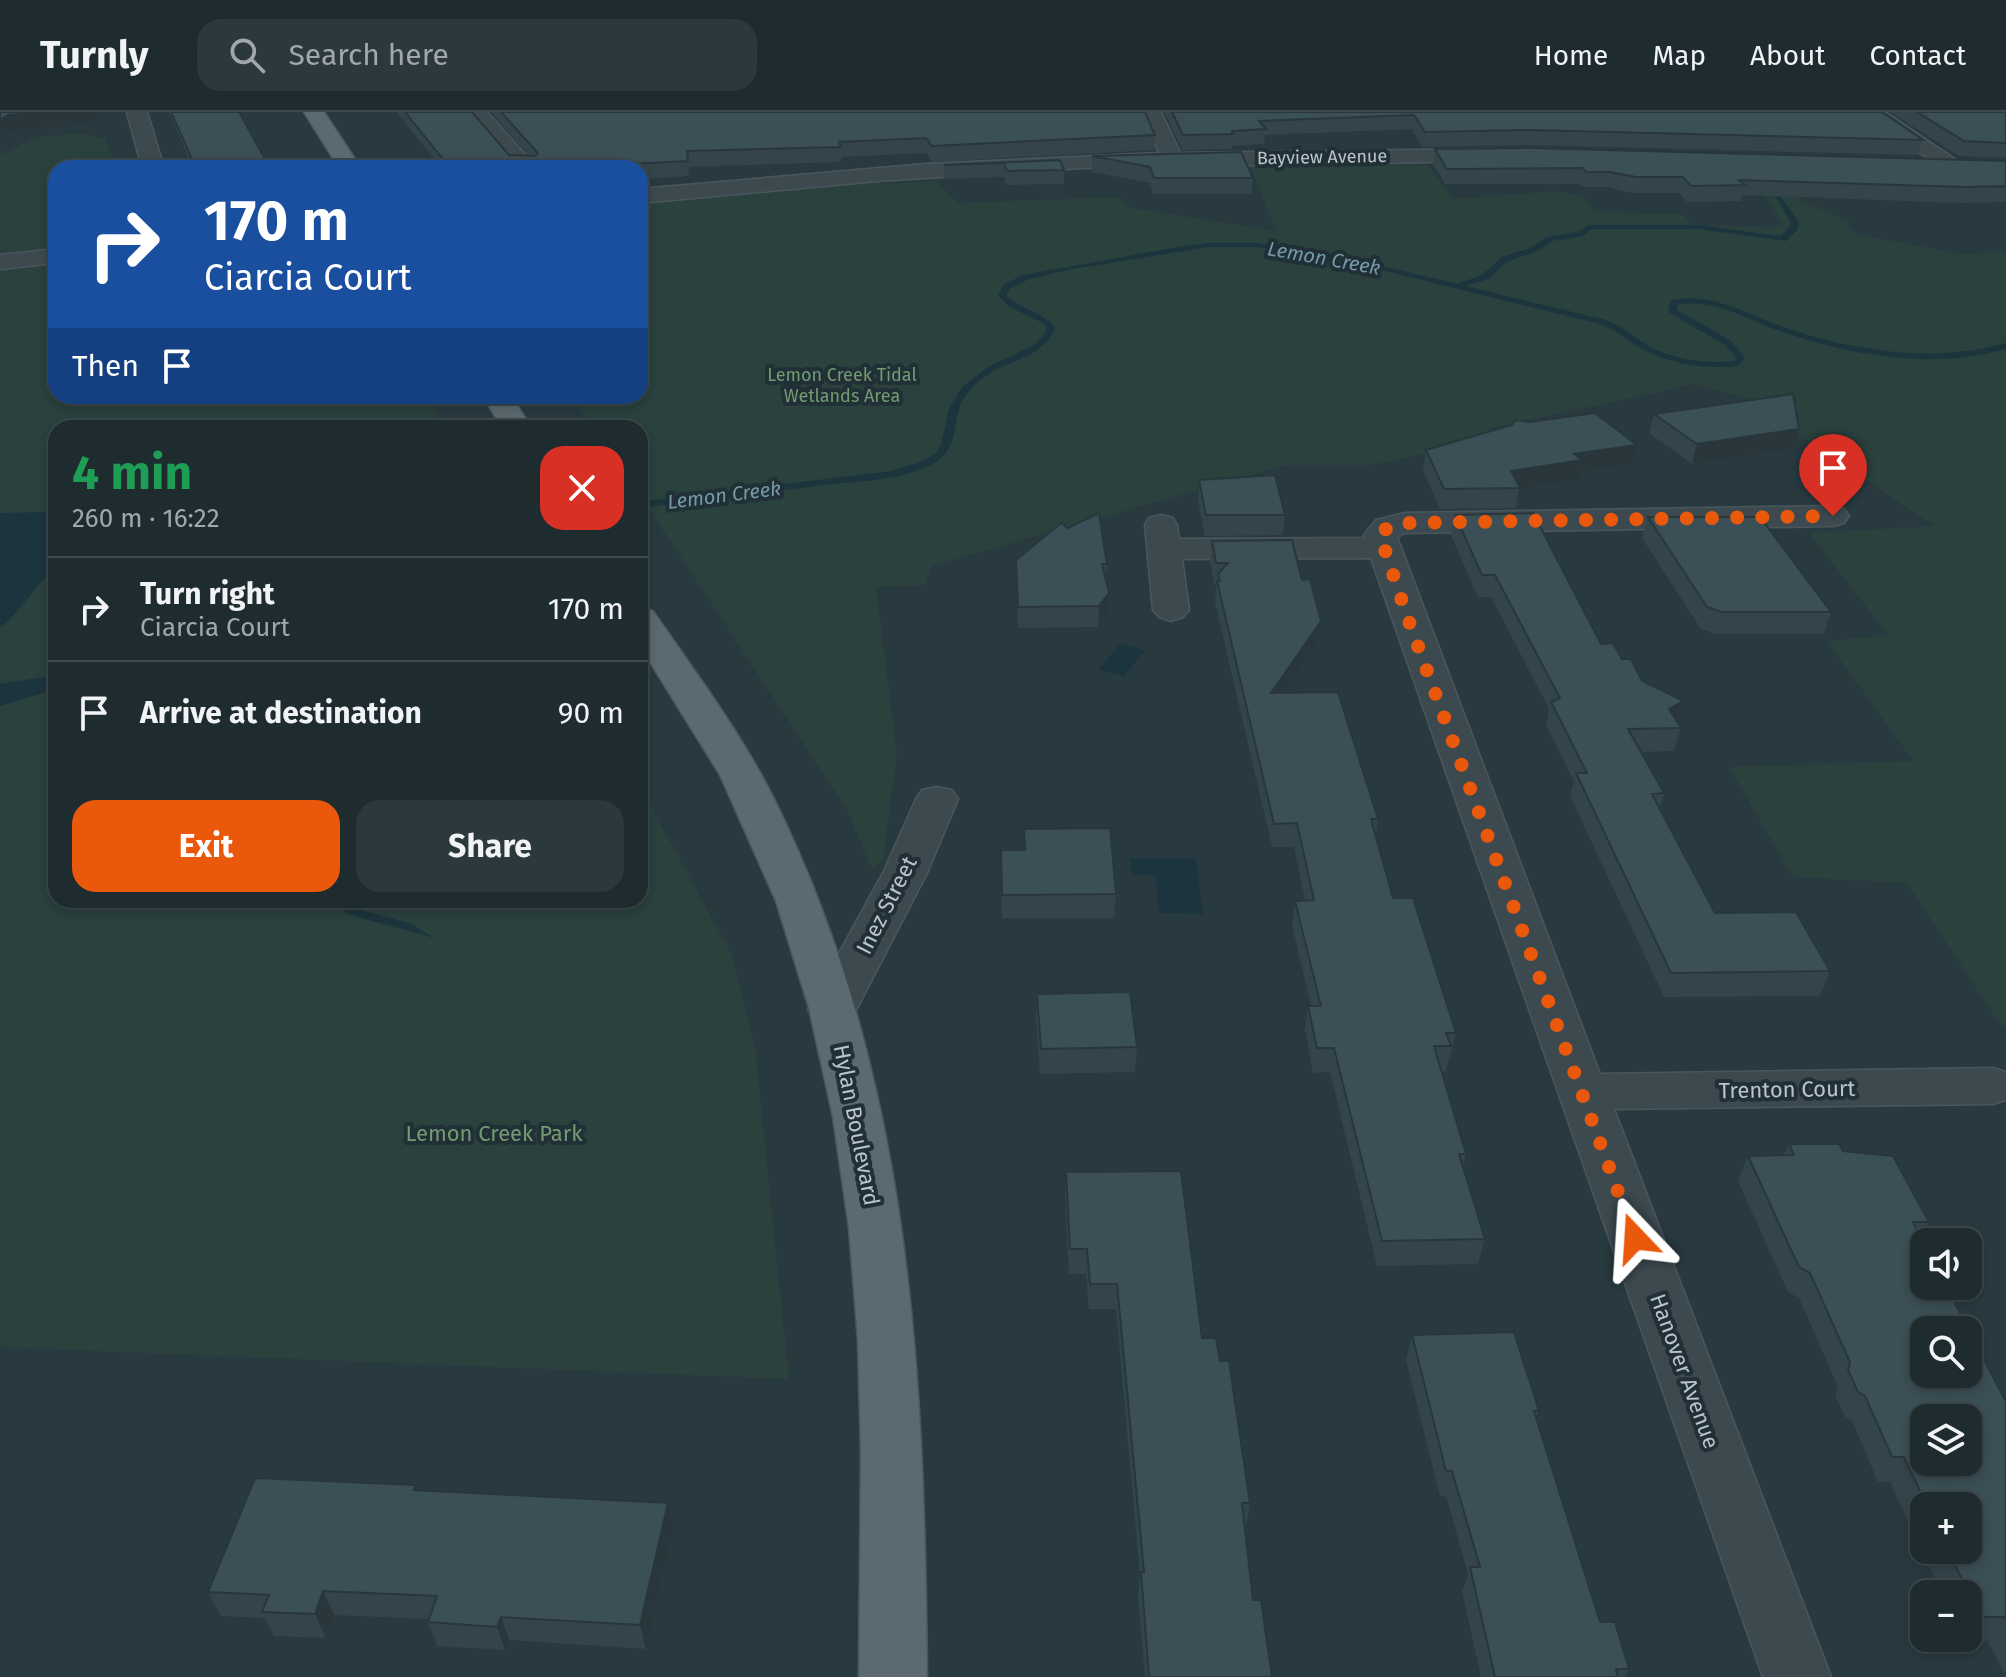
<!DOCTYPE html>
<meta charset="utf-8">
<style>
:root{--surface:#1e2c30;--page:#2b383c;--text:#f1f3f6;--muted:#a1a7ab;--line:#3c484c;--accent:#ea580c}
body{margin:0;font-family:"Fira Sans",sans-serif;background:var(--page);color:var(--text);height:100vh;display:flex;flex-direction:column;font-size:30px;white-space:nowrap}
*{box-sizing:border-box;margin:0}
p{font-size:26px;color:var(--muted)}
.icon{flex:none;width:44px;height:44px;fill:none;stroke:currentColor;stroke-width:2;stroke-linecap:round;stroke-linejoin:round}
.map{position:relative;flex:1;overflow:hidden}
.details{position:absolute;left:48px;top:308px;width:600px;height:488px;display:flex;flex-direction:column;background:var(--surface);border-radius:24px;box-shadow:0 4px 12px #0003,0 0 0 2px var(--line)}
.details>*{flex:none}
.guide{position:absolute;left:48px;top:48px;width:600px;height:244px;border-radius:24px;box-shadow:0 4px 12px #0003,0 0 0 2px var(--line);background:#1a4fa0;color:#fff;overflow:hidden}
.controls{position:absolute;left:1910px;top:1116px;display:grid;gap:16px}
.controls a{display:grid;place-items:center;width:72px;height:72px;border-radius:16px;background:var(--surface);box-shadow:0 4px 12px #0003,0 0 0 2px var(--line);font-size:40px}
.pin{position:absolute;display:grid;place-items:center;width:68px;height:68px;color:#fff;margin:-82px -34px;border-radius:50% 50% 50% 0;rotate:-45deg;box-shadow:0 0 8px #0007}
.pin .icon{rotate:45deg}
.me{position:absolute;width:88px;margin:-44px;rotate:340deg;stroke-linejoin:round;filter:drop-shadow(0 0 6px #0008)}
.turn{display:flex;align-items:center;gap:28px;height:168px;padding:0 24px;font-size:36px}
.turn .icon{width:104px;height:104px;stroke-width:2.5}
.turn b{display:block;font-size:56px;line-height:68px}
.then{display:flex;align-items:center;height:76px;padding:0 24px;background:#0003;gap:16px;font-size:30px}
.round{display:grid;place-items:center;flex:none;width:84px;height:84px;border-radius:24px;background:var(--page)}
.summary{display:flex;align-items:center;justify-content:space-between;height:136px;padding:0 24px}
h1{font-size:48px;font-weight:700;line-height:60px;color:#1e9e55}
.primary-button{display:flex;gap:16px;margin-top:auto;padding:16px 24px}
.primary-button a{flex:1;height:92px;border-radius:24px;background:var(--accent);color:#fff;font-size:32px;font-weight:700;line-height:92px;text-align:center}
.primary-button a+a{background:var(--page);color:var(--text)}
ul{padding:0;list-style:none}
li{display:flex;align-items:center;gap:24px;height:104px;padding:0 24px;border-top:2px solid var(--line)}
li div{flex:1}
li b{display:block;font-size:30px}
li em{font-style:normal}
header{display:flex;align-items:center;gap:48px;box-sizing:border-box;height:112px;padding:0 40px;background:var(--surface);border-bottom:2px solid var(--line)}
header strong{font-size:38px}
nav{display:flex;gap:44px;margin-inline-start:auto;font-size:28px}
.search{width:560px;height:72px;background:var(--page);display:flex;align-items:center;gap:20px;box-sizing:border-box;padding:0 28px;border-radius:24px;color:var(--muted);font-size:30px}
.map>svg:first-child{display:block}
</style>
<header>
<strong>Turnly</strong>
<div class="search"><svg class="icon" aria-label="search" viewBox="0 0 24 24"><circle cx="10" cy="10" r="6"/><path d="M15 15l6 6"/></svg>Search here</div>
<nav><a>Home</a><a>Map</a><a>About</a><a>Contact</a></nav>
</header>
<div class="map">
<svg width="2006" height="1565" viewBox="0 0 2006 1565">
<rect width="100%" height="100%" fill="#283a40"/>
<g fill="#2a413d">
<polygon points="82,21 105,27 116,56 56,56 56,140 0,146 0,43 37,25"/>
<polygon points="1428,53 1453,87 1554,79 1584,84 1595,100 1683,102 1692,113 1775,115 1783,112 1745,53 1775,54 1800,88 1847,109 1854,122 1963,142 2006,139 2006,914 2001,914 1907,771 1793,765 1729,655 1913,649 1827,529 1888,523 1809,421 1934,414 1745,286 1696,272 1491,316 1495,327 1372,353 1286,353 932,454 925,473 876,475 897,642 883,747 872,758 848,699 640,383 640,316 593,316 570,284 640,284 640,92 862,69 894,72 935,68 958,91 1119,85 1126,95 1276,119 1250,54"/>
<polygon points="56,149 56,284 427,284 444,316 56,316 56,788 640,788 640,675 731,841 755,935 789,1267 0,1235 0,154"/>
</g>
<g fill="#1c343e">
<path d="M56,400V457C33,474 22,499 0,516V401Z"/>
<polygon points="1120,532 1146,538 1124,564 1099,558"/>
<polygon points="56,563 56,577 0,594 0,572"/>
<polygon points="1130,746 1196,746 1203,802 1159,801 1155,763 1132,763"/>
<polygon points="333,788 347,788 357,797 409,811 435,826 347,802"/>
</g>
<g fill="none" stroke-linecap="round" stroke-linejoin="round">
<path fill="#1c343e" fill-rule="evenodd" d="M1769,67L1799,111L1797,118L1786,129L1698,117H1591L1583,124L1552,129L1536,140L1508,149L1488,167L1465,174L1606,208C1623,214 1634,226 1649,234C1675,248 1706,252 1735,249L1737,246L1725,233L1670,201L1668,195L1672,188C1716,180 1749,204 1789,217C1859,240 1934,251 2006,231V237C1933,258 1854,244 1783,220C1747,208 1717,187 1678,192L1677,198L1731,229L1745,246L1738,254C1707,257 1672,253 1644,238C1629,230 1617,218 1600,212L1317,142L1257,135H1208L1073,157L1029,167L1010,176L1006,184C1021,197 1042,200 1055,215C1045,246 1006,248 983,266C973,274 964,283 960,294C953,314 957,336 937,349C909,369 857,369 824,373C765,381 706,388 647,395L642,392L647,389L891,359L918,351L935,342L941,333L949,297L962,275L988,255L1034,233L1044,223L1047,215L1043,211L1010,195L998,184L1004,172L1024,163L1178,135L1208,131H1257L1317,138L1457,172L1482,163L1502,145L1530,136L1547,125L1578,120L1589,113H1698L1781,124L1790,115L1791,111L1766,69Z"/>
<defs>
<g id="minor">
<polygon points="127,0 147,0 164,56 142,56"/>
<polygon points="466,0 487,0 537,56 514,56"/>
<polygon points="1141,0 1161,0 1180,41 1496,37 1507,43 1496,49 1081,56 878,69 640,91 640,77 926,52 1159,41"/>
<polygon points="1861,0 1885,0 1965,54 1954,60 1946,59"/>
<polygon points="56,137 56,151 0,157 0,143"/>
<polygon points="1833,394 1844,397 1849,404 1844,411 1833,414 1405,421 1397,425 1600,962 1993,956 2006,960 2006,988 1993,992 1614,997 1831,1565 1763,1565 1371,446 1182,447 1189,498 1183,505 1171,509 1159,505 1153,498 1145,413 1149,406 1161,403 1173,406 1177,413 1179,427 1365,426 1364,423 1376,408 1405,401"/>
<polygon points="937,675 952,678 958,687 927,761 856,898 849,909 832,914 815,909 808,898 883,761 916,687 922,678"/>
</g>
<g id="primary">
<polygon points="304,0 324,0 361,56 339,56"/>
<polygon points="483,284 511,284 532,316 502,316"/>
<path d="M640,496L653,499C695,560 741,621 774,687C912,967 924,1259 927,1565H859L861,1341L858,1228L849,1116L833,1005L809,896L776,789L720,663L640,534Z"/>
</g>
</defs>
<use href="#minor" stroke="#49575d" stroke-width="3"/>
<use href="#primary" stroke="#49575d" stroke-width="3"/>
<use href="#minor" fill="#3c4a50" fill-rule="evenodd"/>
<use href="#primary" fill="#5b6a70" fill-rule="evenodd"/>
</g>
<g fill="#33444a" fill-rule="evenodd">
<polygon points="169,0 239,0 270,56 193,56"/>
<polygon points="397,0 472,0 509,43 529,44 491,0 1145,0 1155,23 1154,38 932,50 926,41 841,45 841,50 688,55 689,64 640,67 640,56 441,56"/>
<polygon points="1164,0 1882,0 1923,28 1918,43 1528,33 1422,35 1412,17 1265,23 1264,32 1232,34 1232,37 1182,38"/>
<polygon points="1890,0 2006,0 2006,46 1959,44"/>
<polygon points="1435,37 2006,49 2006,90 1960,91 1742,83 1741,89 1687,90 1679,81 1632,81 1606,75 1582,75 1579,72 1445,72 1433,52"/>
<polygon points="1092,44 1253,66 1252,82 1153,82 1150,71 1092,60"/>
<polygon points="1060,48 1064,58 1064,72 1007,73 1004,65 944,67 944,53"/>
<polygon points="1654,302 1793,337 1692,352 1649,321"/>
<polygon points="1426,338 1632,352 1580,360 1578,368 1519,377 1516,396 1440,397 1423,358"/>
<polygon points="1199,368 1285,403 1283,423 1205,424 1198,388"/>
<polygon points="1455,403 1601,532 1622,547 1642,569 1684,589 1678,611 1681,616 1674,639 1640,640 1664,681 1660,695 1715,801 1830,859 1820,884 1664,885 1570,684 1574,669 1546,613 1549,597 1491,485 1478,485 1451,423"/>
<polygon points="1648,405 1831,500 1824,522 1716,522 1701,517 1642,426"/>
<polygon points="1212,429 1318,530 1283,581 1378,707 1376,723 1393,786 1456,921 1450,945 1449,945 1446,959 1441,959 1466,1042 1463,1055 1485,1127 1478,1152 1377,1154 1330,960 1313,961 1305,918 1308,894 1311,894 1292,813 1295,789 1305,788 1294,735 1272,735 1215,490 1216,472 1214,472 1210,450"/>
<polygon points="1016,448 1107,452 1106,469 1108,502 1098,515 1018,516"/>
<polygon points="1024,717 1116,782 1114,806 1002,806 1001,738 1024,738"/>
<polygon points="1037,882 1137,935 1135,960 1040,962 1036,907"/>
<path d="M1789,1032L1843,1039L1929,1110L1921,1126L2006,1290V1565L1988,1529H1964L1962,1526H1968V1482H1942L1890,1370H1878L1852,1309L1845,1305L1835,1283L1838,1275L1799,1186L1788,1180L1738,1069L1748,1044L1784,1043ZM1924,1394H1968V1438H1924Z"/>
<polygon points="1066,1060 1220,1249 1250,1391 1246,1416 1245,1416 1253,1488 1272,1565 1145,1565 1138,1484 1140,1464 1116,1197 1089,1197 1086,1162 1069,1162 1065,1085"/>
<polygon points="1412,1223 1539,1299 1536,1306 1600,1510 1629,1557 1625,1565 1481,1565 1462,1479 1468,1462 1446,1384 1440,1384 1406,1248"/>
<polygon points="418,1378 674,1415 646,1537 509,1528 505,1538 437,1534 428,1510 429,1507 334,1503 326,1526 274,1524 265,1506 221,1504 208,1480"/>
</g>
<g fill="#29373c">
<polygon points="46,0 103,0 92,12 13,18 0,26 0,8 8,3"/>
<polygon points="1799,317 1793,337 1692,352 1697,332"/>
<polygon points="1637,333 1632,352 1580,360 1578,368 1519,377 1511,359 1574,342"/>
<polygon points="1109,481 1108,502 1098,515 1099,494"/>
<polygon points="1321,509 1318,530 1268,604 1271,581"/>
<polygon points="1684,589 1678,612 1669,597"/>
<polygon points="668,1391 674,1415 646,1537 640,1513"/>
<polygon points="323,1479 334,1503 326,1526 315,1502"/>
<polygon points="501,1505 509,1528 505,1538 497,1515"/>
</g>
<g fill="#3b4f56" stroke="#29373c" stroke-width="2" fill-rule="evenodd">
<polygon points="0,0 46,0 8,3 0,8"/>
<polygon points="171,0 239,0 270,56 196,56"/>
<polygon points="405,0 472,0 509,43 535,44 538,41 501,0 1145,0 1155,23 932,34 926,26 839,30 841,35 687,39 688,49 627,52 627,56 450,56"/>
<polygon points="1172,0 1882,0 1923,28 1531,18 1425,20 1414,3 1259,9 1266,17 1232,19 1233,22 1183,23"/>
<polygon points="1917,0 2006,0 2006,31 1964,29"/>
<polygon points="1531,36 2006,49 2006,74 1965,75 1739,68 1745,73 1691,74 1683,65 1636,65 1610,60 1586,60 1583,56 1447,57 1435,37"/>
<polygon points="1241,40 1253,66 1154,66 1150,55 1092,44"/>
<polygon points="1060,48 1064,58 1007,59 1004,51 944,53"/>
<polygon points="1793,282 1799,317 1697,332 1654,302"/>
<polygon points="1595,301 1637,333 1574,342 1582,348 1511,359 1520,376 1444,377 1426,338 1512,313 1516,308 1530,310"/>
<polygon points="1275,363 1285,403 1206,403 1199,368"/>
<polygon points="1099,401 1107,452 1102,452 1109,481 1099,494 1018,495 1016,448 1061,411 1068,416"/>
<polygon points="1533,401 1601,532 1613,531 1622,547 1631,547 1642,569 1684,589 1669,597 1681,616 1628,617 1664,681 1652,682 1715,801 1796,800 1830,859 1671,861 1576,661 1587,661 1551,590 1560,586 1495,463 1482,463 1455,403"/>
<polygon points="1648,405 1760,405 1831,500 1722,500 1707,495"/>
<polygon points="1292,428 1302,468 1310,467 1321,509 1271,581 1338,580 1378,707 1371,707 1393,786 1413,786 1456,921 1446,921 1451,934 1434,934 1466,1042 1459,1042 1485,1127 1382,1129 1334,936 1317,936 1308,894 1321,894 1295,789 1314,788 1297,711 1274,712 1217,469 1220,469 1218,462 1228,451 1216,451 1212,429"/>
<polygon points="1110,716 1116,782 1002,783 1001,738 1025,738 1024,717"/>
<polygon points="1130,880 1137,935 1041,937 1037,882"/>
<path d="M1789,1032H1839L1843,1039L1893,1044L1929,1110H1913L1924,1131V1174H1946L2006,1290V1507L2005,1505H1980L1948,1438H1968V1394H1927L1904,1345H1892L1865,1284L1858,1280L1848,1258L1850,1250L1810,1161L1799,1155L1748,1044L1794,1043ZM1924,1218H1968V1262H1924ZM1924,1306H1968V1350H1924Z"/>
<polygon points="1181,1059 1202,1226 1216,1226 1220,1249 1229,1249 1250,1391 1242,1391 1253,1488 1261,1488 1272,1565 1149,1565 1141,1460 1144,1460 1117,1172 1090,1172 1087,1137 1070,1137 1066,1060"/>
<polygon points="1514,1220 1539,1299 1534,1299 1600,1510 1615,1510 1629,1557 1616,1557 1618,1565 1495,1565 1470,1455 1480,1455 1452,1359 1446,1359 1412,1223"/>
<polygon points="255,1366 416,1373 414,1378 668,1391 640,1513 501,1505 497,1515 428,1510 437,1484 323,1479 315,1502 262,1500 269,1483 208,1480"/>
</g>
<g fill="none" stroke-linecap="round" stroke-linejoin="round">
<polyline stroke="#ea580c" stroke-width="14" stroke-dasharray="0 25.2" points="1635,1126 1408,507 1380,423 1388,415 1405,411 1833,404"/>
</g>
<g text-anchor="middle" stroke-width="8" stroke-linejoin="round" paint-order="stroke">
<g font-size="18" fill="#b9c5ca" stroke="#213036">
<text transform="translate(1322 45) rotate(-1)" y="6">Bayview Avenue</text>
</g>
<g font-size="18" fill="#749a72" stroke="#213036">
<text x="842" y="269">Lemon Creek Tidal<tspan x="842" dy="21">Wetlands Area</tspan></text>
</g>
<g font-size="20" font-style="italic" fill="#7599a7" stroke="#213036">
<text transform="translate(1324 146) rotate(10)" y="7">Lemon Creek</text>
<text transform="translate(724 383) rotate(-7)" y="7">Lemon Creek</text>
</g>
<g font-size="22" fill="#b9c5ca" stroke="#213036">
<text transform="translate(886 793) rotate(-63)" y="8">Inez Street</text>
<text transform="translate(1787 977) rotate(-1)" y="8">Trenton Court</text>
<text transform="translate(857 1013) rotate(79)" y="8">Hylan Boulevard</text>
<text transform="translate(1685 1259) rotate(70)" y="8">Hanover Avenue</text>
</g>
<g font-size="22" fill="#749a72" stroke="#213036">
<text x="494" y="1029">Lemon Creek Park</text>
</g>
</g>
</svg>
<div class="controls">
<a><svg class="icon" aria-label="sound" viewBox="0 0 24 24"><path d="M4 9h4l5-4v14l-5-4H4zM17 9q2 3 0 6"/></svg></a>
<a><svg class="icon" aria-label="search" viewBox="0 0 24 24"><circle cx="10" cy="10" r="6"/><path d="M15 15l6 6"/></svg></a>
<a><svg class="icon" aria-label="layers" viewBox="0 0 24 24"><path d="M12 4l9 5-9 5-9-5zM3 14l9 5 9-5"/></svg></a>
<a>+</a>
<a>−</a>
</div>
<div class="pin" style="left:1833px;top:404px;background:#d93025"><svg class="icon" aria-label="arrive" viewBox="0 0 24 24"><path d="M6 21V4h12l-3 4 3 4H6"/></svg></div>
<svg class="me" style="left:1635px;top:1126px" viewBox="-20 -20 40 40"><path d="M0-17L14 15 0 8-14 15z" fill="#ea580c" stroke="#fff" stroke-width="4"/></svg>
<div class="guide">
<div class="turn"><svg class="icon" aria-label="right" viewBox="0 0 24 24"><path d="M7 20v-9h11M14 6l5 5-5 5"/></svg><div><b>170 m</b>Ciarcia Court</div></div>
<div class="then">Then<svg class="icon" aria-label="arrive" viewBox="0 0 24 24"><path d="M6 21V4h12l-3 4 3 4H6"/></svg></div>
</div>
<section class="details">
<div class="summary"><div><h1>4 min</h1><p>260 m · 16:22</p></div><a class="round" style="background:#d93025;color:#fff"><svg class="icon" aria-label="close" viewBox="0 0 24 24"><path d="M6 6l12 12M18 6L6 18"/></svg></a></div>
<ul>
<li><svg class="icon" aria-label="right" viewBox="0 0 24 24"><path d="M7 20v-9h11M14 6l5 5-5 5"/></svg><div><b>Turn right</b><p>Ciarcia Court</p></div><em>170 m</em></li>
<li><svg class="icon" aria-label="arrive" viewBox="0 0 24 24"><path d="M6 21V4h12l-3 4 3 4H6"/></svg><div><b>Arrive at destination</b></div><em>90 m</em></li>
</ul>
<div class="primary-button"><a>Exit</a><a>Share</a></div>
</section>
</div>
